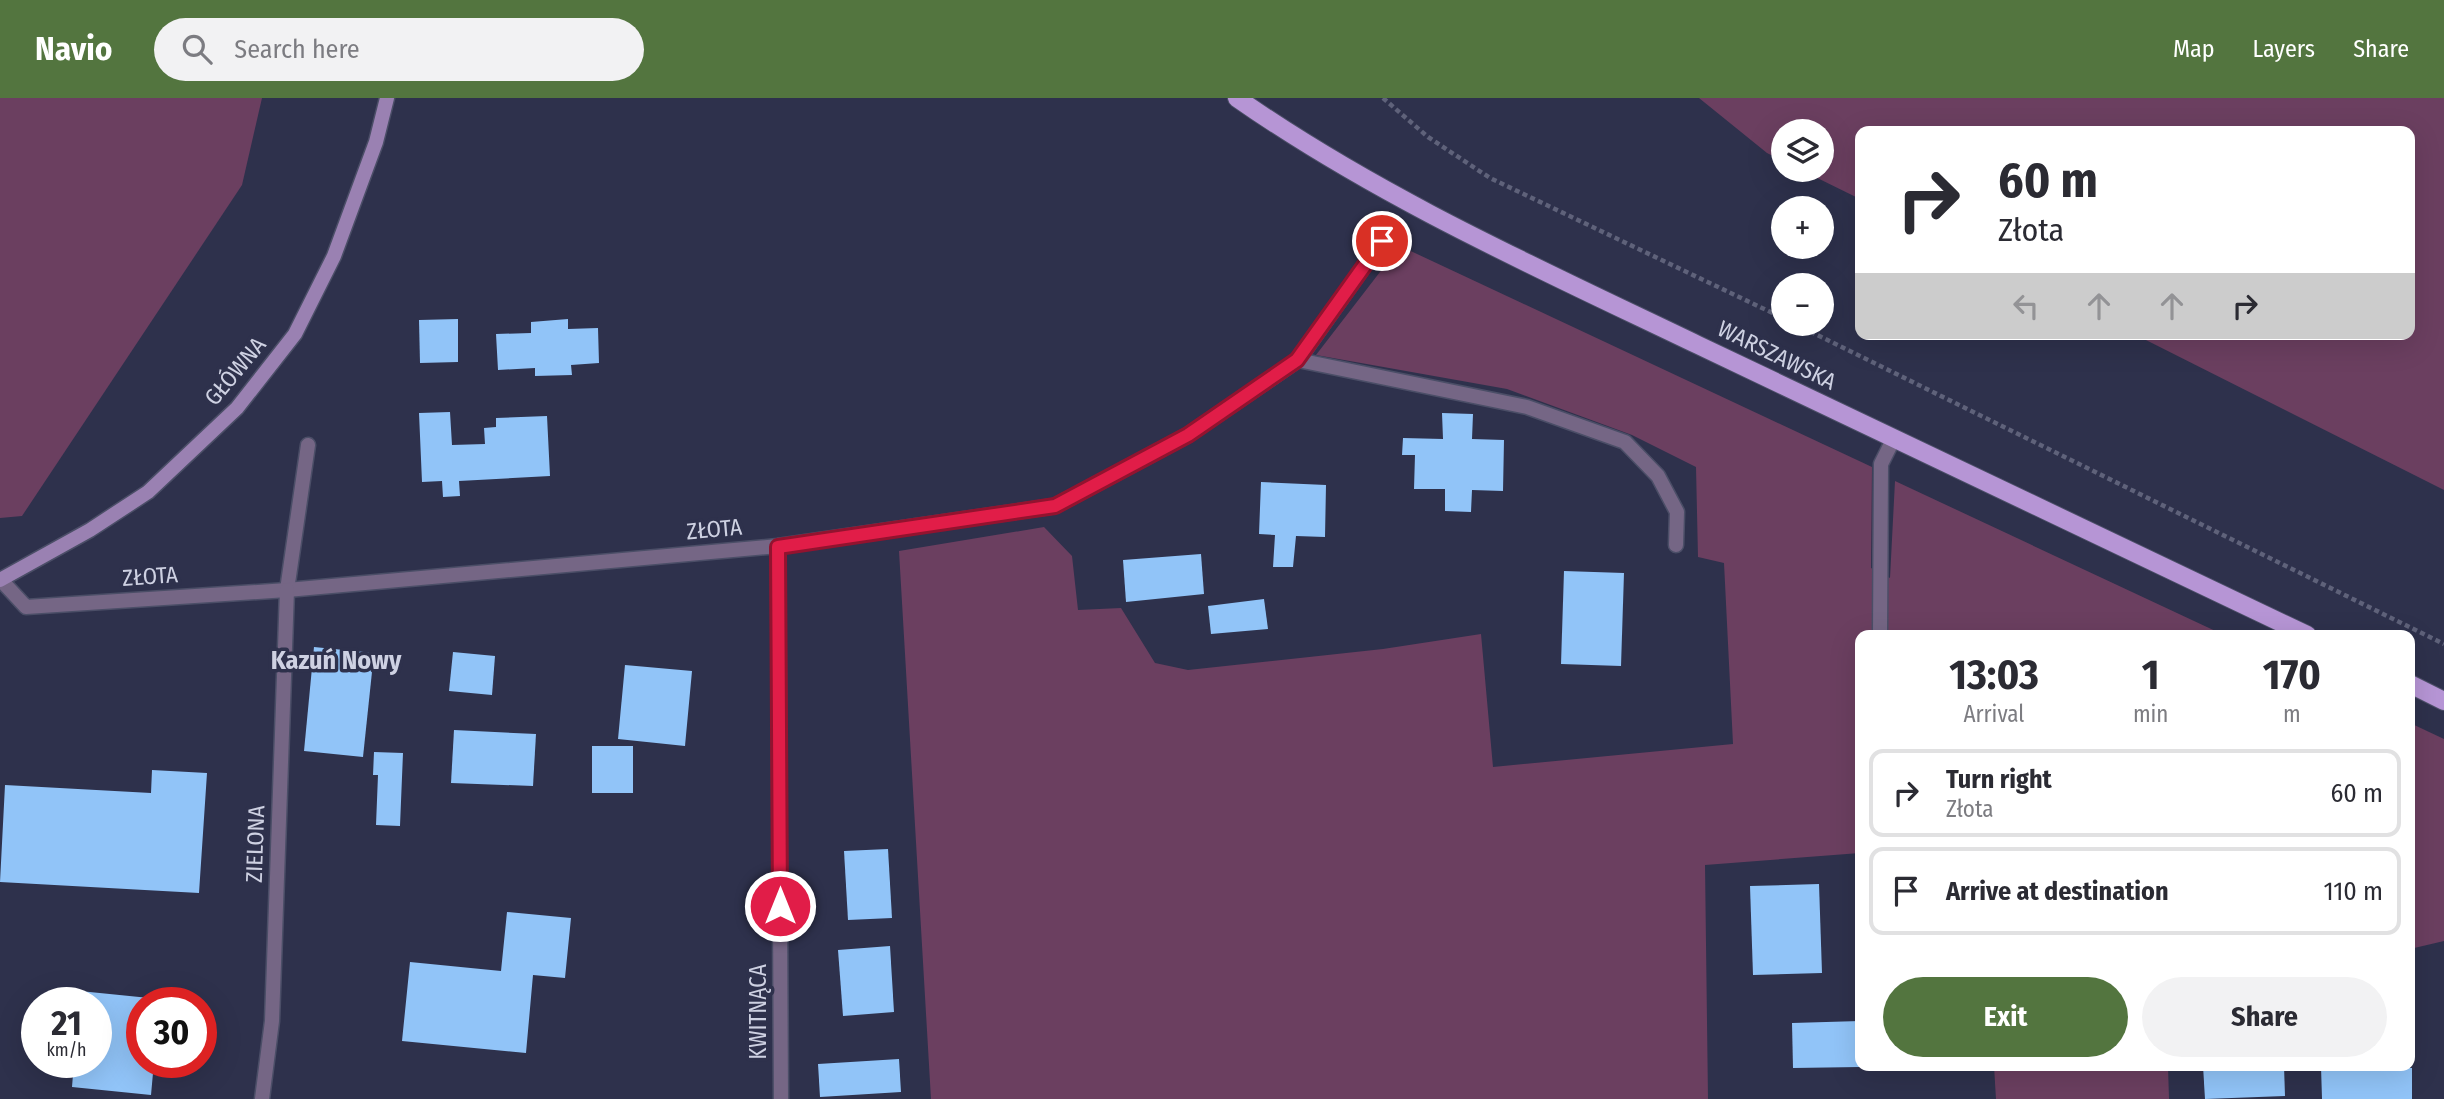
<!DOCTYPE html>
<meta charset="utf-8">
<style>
:root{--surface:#fff;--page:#f2f2f3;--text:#2b2b33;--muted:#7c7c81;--line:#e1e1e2;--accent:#53753f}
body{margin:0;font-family:"Fira Sans Condensed",sans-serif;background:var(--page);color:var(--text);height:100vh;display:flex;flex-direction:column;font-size:26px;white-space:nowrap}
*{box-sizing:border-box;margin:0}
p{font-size:23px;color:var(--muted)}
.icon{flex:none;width:38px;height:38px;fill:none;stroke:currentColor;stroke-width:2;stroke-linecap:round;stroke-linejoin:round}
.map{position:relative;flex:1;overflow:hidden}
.details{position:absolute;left:1855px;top:532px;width:560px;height:441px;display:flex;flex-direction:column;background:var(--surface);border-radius:14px;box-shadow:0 7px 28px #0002}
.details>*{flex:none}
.banner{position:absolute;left:1855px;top:28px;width:560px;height:214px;border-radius:14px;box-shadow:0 7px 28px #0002;background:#fff;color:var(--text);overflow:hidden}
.tools{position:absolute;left:1771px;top:21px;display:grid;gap:14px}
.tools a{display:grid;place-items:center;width:63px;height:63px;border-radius:50%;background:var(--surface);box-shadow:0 7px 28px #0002;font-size:35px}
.speed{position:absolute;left:21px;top:889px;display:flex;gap:14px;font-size:35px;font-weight:700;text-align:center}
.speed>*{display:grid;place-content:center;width:91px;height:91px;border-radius:50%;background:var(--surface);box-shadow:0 7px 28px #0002;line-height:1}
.speed small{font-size:18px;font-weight:400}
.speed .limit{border:10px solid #d22;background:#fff;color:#111}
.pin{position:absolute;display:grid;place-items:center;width:60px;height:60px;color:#fff;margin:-30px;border:4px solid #fff;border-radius:50%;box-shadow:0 2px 7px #0007}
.me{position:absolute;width:77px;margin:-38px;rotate:0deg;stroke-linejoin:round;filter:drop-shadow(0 0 5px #0008)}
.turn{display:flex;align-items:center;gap:24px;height:147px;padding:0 28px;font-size:32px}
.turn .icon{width:91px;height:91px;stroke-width:2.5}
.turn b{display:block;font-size:49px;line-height:60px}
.lanes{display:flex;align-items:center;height:66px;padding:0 28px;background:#0003;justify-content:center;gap:35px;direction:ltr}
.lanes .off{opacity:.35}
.eta{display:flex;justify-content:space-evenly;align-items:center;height:119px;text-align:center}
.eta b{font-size:42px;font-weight:700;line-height:49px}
.action{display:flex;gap:14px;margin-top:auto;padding:14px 28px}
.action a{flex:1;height:80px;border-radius:42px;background:var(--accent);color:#fff;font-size:28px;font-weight:700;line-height:80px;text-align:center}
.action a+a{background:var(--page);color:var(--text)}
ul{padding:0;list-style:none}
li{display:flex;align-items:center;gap:21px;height:88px;margin:0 14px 10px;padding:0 14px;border:4px solid var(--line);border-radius:14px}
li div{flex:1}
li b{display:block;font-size:26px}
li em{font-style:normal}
header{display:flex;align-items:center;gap:42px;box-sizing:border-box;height:98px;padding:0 35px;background:var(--accent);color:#fff}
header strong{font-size:33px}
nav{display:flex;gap:38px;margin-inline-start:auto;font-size:24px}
.search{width:490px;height:63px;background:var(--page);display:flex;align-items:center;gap:18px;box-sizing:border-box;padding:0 24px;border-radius:38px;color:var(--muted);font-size:26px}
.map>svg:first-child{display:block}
</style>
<header>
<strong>Navio</strong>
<div class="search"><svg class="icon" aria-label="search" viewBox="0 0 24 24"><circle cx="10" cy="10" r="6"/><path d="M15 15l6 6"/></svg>Search here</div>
<nav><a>Map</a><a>Layers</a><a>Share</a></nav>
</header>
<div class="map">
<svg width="2444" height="1001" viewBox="0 0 2444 1001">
<rect width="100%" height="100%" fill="#2e314c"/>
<g fill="#6b3f60">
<polygon points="0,0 262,0 242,87 22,418 0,420"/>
<polygon points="1699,0 2444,0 2444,392 2134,236 2410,236 2410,33 1860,33 1860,101 1801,72 1822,72 1822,33 1783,33 1783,63 1767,55"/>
<polygon points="1400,148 1872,369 1871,470 1890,480 1895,383 2224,537 1860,537 1860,755 1705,767 1708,1001 931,1001 899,453 1044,429 1072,458 1078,512 1121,510 1155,565 1188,572 1383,551 1481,536 1493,669 1733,646 1724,465 1698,459 1696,369 1632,337 1507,291 1316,257"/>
<polygon points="2410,625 2444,641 2444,843 2410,851"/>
<polygon points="1994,968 2168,968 2169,1001 1996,1001"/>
</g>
<g fill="#91c4f8">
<polygon points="458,221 458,264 420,265 419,222"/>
<polygon points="568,221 568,231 598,230 599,265 571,267 572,277 535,278 535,270 498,272 496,236 531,235 531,224"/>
<polygon points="450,314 452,347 485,346 484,330 496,329 496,320 547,318 550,378 459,383 460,398 443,399 442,383 422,384 419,315"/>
<polygon points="1442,315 1473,316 1472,341 1504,342 1503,393 1472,392 1471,414 1445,413 1445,391 1414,391 1415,357 1402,357 1403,340 1443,341"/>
<polygon points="1261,384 1326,387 1325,439 1296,438 1293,469 1273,469 1275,437 1259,436"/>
<polygon points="1201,456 1204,496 1126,504 1123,462"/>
<polygon points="1564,473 1624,475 1621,568 1561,566"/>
<polygon points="1264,501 1268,531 1211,536 1208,508"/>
<polygon points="314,549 374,555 363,659 304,653"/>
<polygon points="453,554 495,558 492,597 449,593"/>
<polygon points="625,567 692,573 685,648 618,641"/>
<polygon points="454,632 536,636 533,688 451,685"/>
<rect x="592" y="648" width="41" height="47"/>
<polygon points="374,654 403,655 400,728 376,727 378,677 373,677"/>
<polygon points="152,672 207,675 199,795 0,784 5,687 151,695"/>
<polygon points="888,751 892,820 848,822 844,753"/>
<polygon points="1819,786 1822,875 1753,877 1750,788"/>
<polygon points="507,814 571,820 565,880 533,877 526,955 402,943 410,864 501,873"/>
<polygon points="890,848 894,914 843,918 838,852"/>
<polygon points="60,891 179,903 142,905 142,964 154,964 151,997 72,989 74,964 96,964 96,905 59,905"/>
<polygon points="1860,923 1860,969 1793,970 1792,925"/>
<polygon points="899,961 901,994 820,999 818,966"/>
<polygon points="2203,968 2284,968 2285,998 2205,1001"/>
<polygon points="2321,968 2412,970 2412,1001 2322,1001"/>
</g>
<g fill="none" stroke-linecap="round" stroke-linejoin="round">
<defs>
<g id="service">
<polyline points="1298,262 1527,309 1625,344 1658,378 1677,414 1676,447"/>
<polyline points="287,492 308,347"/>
<polyline points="1880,537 1881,366 1894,340"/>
</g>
<g id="minor">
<polyline points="778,448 781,1001"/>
<polyline points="1,482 26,509 287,492 778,448 1055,408 1188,337 1298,262 1382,143"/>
<polyline points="262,1001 272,923 287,492"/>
</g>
<polyline id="secondary" points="0,482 90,432 148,394 237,310 295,236 334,158 376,44 387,0"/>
<g id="primary">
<path d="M1237,0C1380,100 1542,172 1698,247C1901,343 2104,440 2307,537"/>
<polyline points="2410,586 2444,603"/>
</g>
</defs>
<use href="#service" stroke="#4b4e67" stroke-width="17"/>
<use href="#minor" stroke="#4b4e67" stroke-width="17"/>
<use href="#secondary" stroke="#4b4e67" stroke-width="17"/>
<use href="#primary" stroke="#4b4e67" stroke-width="20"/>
<g stroke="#5f627a" stroke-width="4.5" stroke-dasharray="5 3.5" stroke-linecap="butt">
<polyline points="1383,0 1428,39 1490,80 1783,220"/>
<polyline points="1795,226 2444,546"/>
</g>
<use href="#service" stroke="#756685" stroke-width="14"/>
<use href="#minor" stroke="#756685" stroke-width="14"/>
<use href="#secondary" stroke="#9a81b2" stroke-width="14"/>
<use href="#primary" stroke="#b695d5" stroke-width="18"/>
</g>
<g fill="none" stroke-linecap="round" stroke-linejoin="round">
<defs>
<polyline id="route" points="780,808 778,449 1055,408 1188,337 1297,262 1382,143"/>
</defs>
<use href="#route" stroke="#92132f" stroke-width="18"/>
<use href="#route" stroke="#e11d48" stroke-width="12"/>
</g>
<g text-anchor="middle" stroke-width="7" stroke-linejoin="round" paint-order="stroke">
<g font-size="23" fill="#ced1e2" stroke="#2e314c">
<text transform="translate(1777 257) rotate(26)" y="8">WARSZAWSKA</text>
<text transform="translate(235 273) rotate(-50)" y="8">GŁÓWNA</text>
<text transform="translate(714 431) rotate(-5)" y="8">ZŁOTA</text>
<text transform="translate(150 478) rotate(-4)" y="8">ZŁOTA</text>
<text transform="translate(255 746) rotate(-88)" y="8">ZIELONA</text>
<text transform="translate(758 914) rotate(-90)" y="8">KWITNĄCA</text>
</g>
<g font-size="26" font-weight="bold" fill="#ced1e2" stroke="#2e314c">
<text x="336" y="571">Kazuń Nowy</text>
</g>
</g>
</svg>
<div class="tools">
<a><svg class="icon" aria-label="layers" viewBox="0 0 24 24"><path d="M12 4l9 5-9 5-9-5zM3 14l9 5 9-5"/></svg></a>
<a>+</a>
<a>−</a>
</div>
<div class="speed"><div>21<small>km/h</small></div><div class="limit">30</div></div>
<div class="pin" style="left:1382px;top:143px;background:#d93025"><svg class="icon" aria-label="arrive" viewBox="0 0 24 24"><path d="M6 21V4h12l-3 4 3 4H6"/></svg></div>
<svg class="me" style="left:780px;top:808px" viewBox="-20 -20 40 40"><circle r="17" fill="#e11d48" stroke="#fff" stroke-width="3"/><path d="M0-11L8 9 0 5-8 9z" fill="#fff"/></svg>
<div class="banner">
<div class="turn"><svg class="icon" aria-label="right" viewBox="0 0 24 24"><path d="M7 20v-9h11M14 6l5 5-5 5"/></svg><div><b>60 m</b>Złota</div></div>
<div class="lanes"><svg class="icon off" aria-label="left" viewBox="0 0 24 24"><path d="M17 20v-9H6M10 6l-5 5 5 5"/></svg><svg class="icon off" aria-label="ahead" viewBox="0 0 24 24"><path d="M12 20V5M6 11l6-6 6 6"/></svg><svg class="icon off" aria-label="ahead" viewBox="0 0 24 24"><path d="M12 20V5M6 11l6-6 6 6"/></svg><svg class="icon" aria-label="right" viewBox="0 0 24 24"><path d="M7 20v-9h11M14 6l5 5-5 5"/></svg></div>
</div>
<section class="details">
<div class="eta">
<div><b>13:03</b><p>Arrival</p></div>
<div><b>1</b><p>min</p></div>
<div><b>170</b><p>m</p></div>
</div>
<ul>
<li><svg class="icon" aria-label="right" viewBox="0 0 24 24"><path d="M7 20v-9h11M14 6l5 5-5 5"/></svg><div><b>Turn right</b><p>Złota</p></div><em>60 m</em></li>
<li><svg class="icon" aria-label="arrive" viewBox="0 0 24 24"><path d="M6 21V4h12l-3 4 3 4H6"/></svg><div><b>Arrive at destination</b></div><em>110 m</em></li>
</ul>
<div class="action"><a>Exit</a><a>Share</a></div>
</section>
</div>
